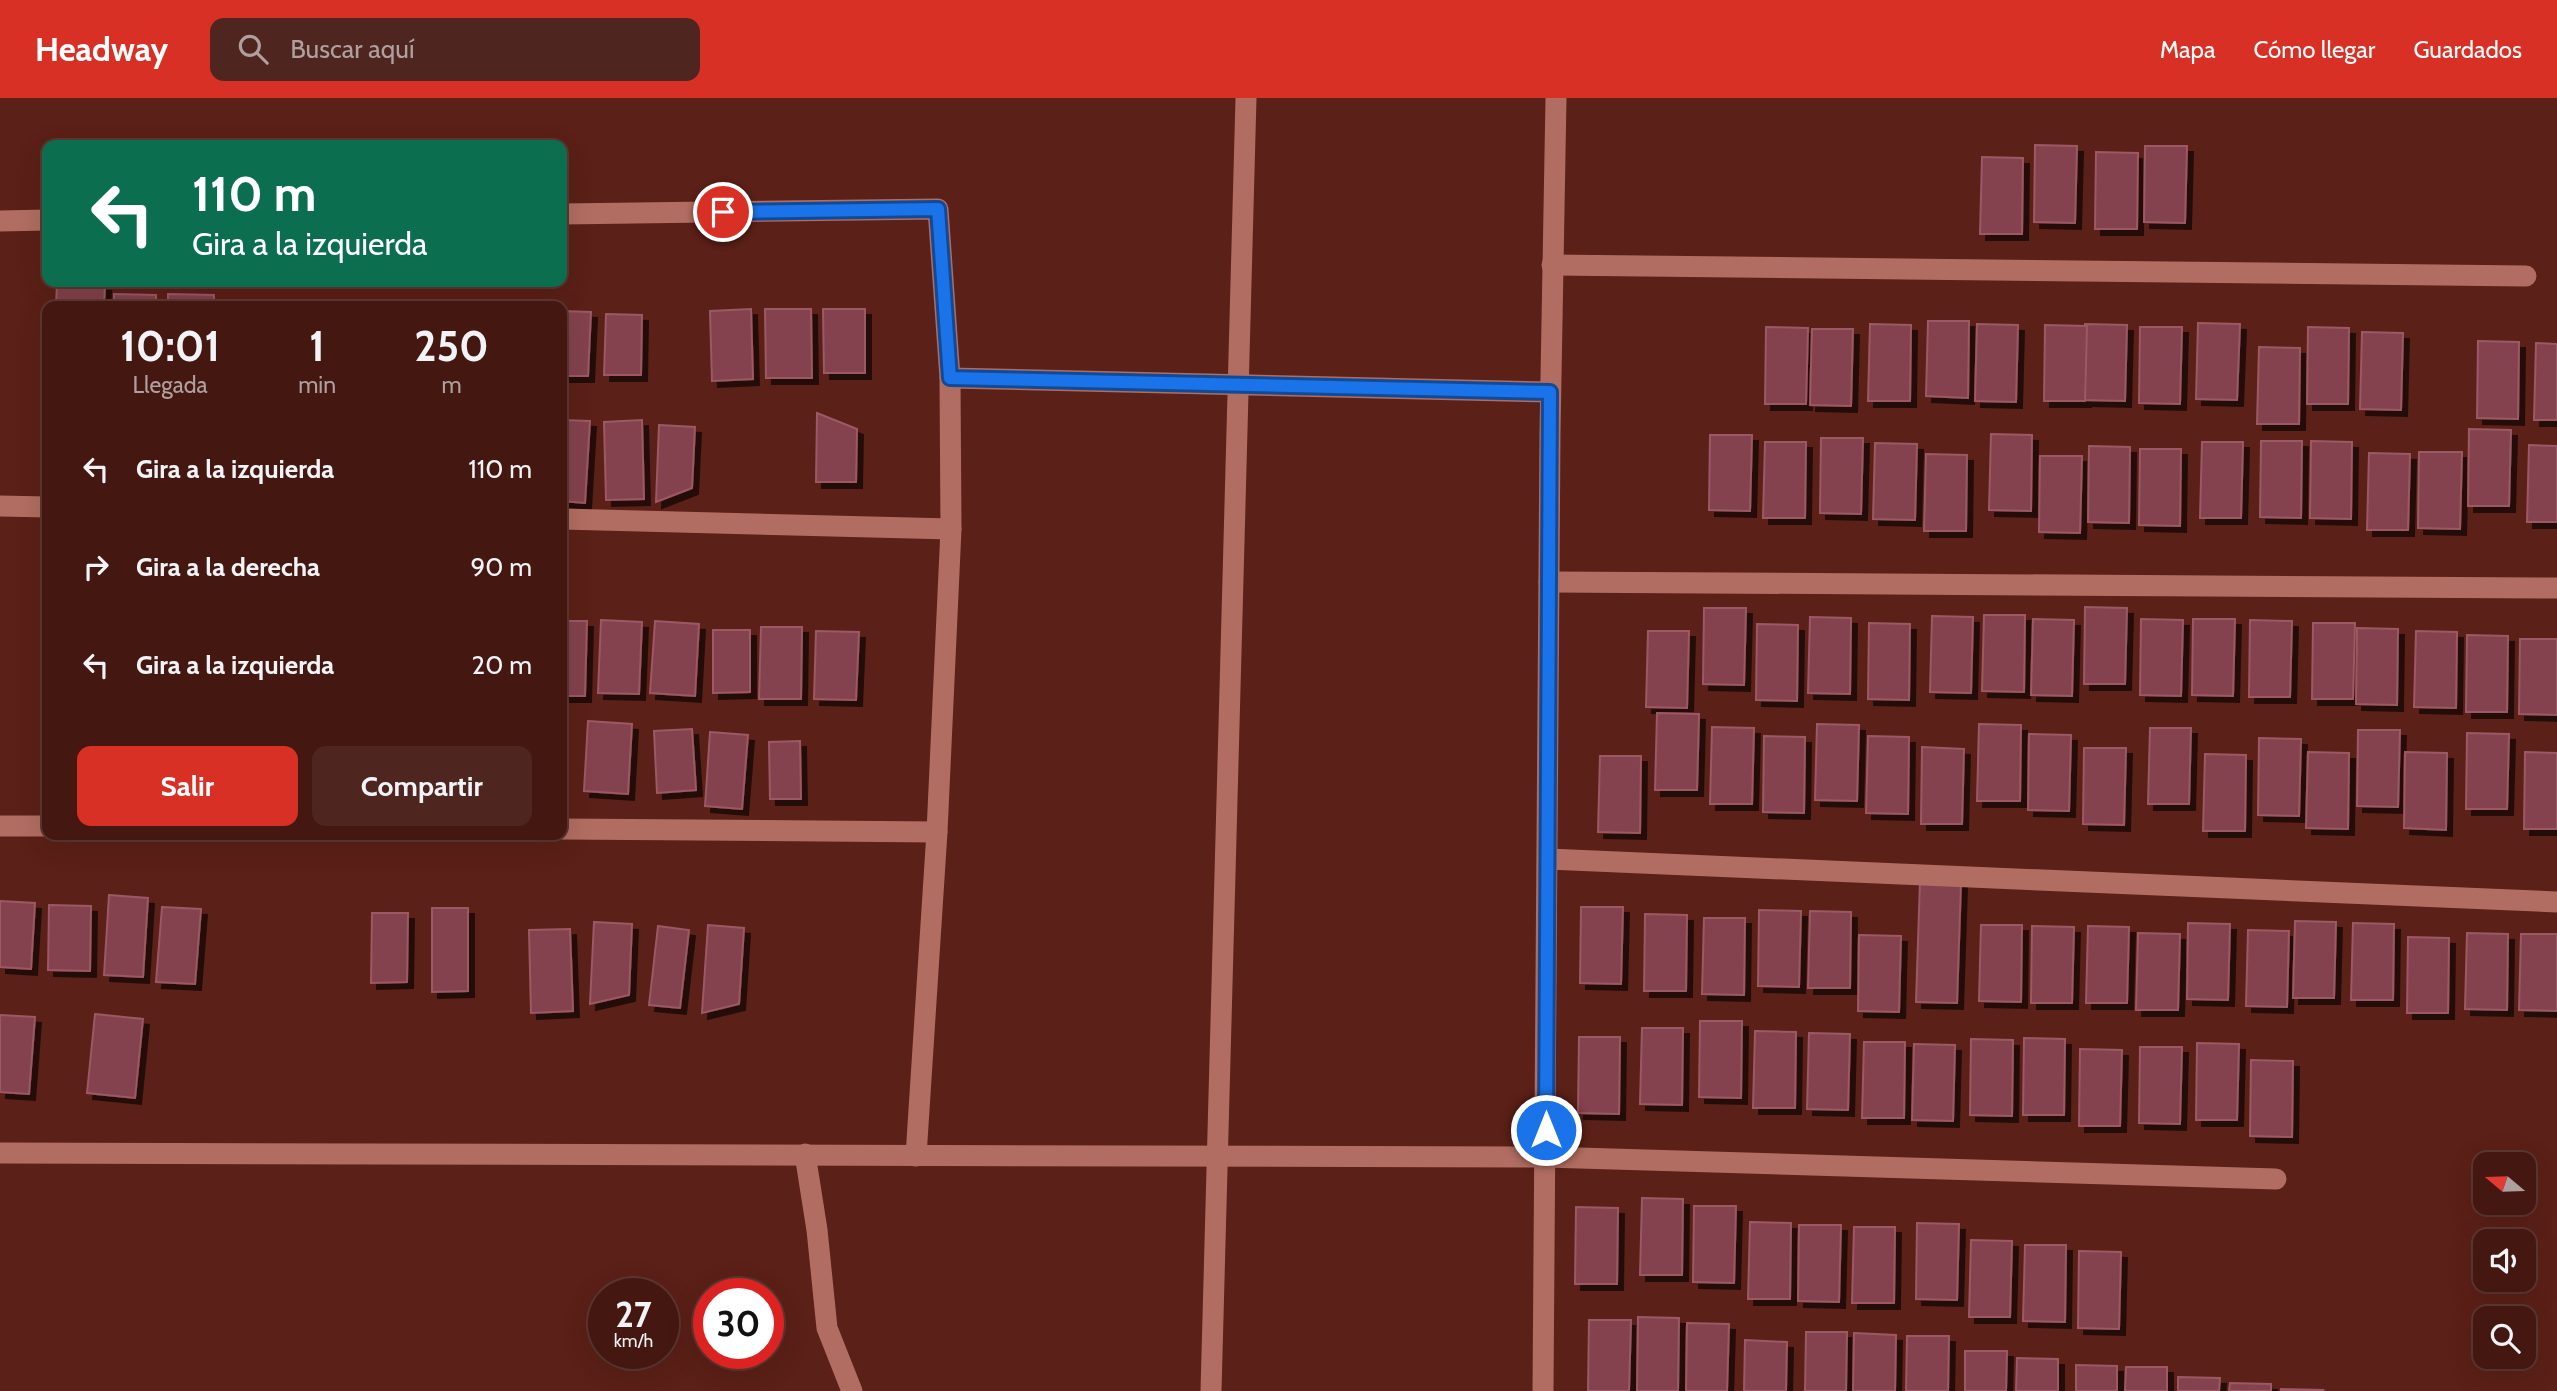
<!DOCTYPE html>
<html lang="es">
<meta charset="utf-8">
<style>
:root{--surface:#441811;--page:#4e251f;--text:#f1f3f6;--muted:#afa09f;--line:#5c3731;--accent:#d93025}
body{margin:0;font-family:Cabin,sans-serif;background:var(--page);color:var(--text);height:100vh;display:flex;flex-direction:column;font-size:26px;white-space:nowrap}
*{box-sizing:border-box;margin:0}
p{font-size:23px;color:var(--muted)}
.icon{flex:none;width:38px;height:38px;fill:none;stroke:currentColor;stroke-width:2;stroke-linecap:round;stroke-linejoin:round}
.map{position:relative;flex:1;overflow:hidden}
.drawer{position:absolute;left:42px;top:203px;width:525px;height:539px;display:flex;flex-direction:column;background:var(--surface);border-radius:14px;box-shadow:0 7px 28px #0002,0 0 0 2px var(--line)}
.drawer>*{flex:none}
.hud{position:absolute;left:42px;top:42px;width:525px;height:147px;border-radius:14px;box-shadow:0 7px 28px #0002,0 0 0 2px var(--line);background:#0b6e4f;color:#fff;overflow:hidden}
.needle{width:46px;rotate:289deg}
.tools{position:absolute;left:2473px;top:1054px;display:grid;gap:14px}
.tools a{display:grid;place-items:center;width:63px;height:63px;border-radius:14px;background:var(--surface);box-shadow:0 7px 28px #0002,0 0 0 2px var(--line);font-size:35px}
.speed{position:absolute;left:588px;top:1180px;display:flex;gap:14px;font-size:35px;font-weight:700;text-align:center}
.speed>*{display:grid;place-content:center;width:91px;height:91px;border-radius:50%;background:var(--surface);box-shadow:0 7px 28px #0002,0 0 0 2px var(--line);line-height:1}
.speed small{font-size:18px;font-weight:400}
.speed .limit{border:10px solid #d22;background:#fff;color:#111}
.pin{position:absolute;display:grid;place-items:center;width:60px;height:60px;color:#fff;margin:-30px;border:4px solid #fff;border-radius:50%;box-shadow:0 2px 7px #0007}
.me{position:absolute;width:77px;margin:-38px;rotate:0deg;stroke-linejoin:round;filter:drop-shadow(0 0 5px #0008)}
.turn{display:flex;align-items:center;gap:24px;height:147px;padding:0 35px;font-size:32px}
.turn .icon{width:91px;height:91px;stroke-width:2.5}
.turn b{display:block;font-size:49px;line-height:60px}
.eta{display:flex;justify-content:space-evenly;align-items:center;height:119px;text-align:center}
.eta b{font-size:42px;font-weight:700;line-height:49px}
.cta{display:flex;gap:14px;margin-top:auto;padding:14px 35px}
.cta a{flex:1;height:80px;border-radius:14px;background:var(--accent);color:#fff;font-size:28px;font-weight:700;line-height:80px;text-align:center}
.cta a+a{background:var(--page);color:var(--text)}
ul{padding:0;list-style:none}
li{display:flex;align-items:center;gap:21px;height:98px;padding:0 35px}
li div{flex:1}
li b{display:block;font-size:26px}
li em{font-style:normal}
header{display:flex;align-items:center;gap:42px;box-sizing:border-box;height:98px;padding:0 35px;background:var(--accent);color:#fff}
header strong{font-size:33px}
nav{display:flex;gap:38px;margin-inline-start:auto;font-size:24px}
.search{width:490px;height:63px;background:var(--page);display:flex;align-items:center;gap:18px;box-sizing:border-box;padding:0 24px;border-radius:14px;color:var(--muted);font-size:26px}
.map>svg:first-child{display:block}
</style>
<header>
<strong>Headway</strong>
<div class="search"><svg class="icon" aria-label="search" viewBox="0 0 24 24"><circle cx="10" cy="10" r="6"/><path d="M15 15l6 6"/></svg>Buscar aquí</div>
<nav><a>Mapa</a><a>Cómo llegar</a><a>Guardados</a></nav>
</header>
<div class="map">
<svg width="2557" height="1293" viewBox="0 0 2557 1293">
<defs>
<filter id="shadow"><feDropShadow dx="6" dy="6" stdDeviation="0" flood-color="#0009"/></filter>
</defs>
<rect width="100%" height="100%" fill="#5b2017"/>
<g fill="#83424d" stroke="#9c5863" stroke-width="2" filter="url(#shadow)">
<polygon points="2035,47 2077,48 2075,125 2034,124"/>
<polygon points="2145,48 2187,48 2185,125 2144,124"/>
<polygon points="2096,54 2138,55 2137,131 2095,131"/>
<polygon points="1982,59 2023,60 2022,136 1980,136"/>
<polygon points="57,184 105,187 104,208 56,208"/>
<polygon points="114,196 156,197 156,208 114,208"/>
<polygon points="168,196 214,197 214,208 168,208"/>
<polygon points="226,202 266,202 265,208 226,208"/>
<polygon points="381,203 427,204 427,208 381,208"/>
<polygon points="751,211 753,281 712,283 710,213"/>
<polygon points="765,211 811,211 812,280 766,280"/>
<polygon points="823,211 865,211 865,275 824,275"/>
<polygon points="562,213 591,214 588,278 562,278"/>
<polygon points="606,216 642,217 641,277 604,277"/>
<polygon points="1928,223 1969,223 1968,300 1926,298"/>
<polygon points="2198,225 2240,226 2237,302 2196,301"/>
<polygon points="1870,226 1911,227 1910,303 1868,303"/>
<polygon points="1977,226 2018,227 2016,304 1975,303"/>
<polygon points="2085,226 2127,227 2125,303 2084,302"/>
<polygon points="2045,227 2087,228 2085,303 2044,303"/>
<polygon points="1766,229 1808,230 1806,306 1765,306"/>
<polygon points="2140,229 2182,229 2180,306 2139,305"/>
<polygon points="2308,229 2349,230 2348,306 2307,306"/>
<polygon points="1812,231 1853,231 1851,308 1810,307"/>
<polygon points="2362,234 2403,235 2401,312 2360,311"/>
<polygon points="2478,243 2519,244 2518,321 2477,320"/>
<polygon points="2536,245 2557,246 2557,322 2534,322"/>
<polygon points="2259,249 2300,250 2299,326 2257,326"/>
<polygon points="817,315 857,331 856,384 816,384"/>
<polygon points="562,322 590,323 585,405 562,403"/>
<polygon points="642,322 644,401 606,402 604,324"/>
<polygon points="659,327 695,329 692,390 656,404"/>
<polygon points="2469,331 2511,332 2509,408 2468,408"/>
<polygon points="1991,336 2032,337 2031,413 1989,412"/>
<polygon points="1710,337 1752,337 1750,413 1709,412"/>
<polygon points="1821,340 1863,340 1861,416 1820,415"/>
<polygon points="2261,343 2302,343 2301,420 2260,419"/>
<polygon points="2311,343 2352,344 2351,421 2310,420"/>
<polygon points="1765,344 1806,344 1805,420 1763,420"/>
<polygon points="2202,344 2243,344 2241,420 2200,420"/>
<polygon points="1875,345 1917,346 1915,422 1873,421"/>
<polygon points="2529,347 2557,348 2557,424 2527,424"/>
<polygon points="2089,348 2130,349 2129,425 2088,424"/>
<polygon points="2140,351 2181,351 2180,428 2139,427"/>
<polygon points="2419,354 2462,354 2460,431 2418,430"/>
<polygon points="2369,355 2410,356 2408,432 2367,432"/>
<polygon points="1926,356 1967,357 1966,433 1924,433"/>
<polygon points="2040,358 2082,358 2080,435 2039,434"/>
<polygon points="2085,509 2127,510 2125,586 2084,586"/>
<polygon points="1704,510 1746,510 1744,587 1703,586"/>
<polygon points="1984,517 2025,517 2024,594 1982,593"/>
<polygon points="1932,518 1973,519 1971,595 1930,594"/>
<polygon points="1810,519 1851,520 1850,596 1808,595"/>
<polygon points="2033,521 2074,522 2072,598 2031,597"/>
<polygon points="2141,521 2183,522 2181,598 2140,597"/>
<polygon points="2193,521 2235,521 2233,598 2192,597"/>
<polygon points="601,522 642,524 639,596 598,595"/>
<polygon points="2250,522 2292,523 2290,599 2249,599"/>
<polygon points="562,523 587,523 585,598 562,598"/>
<polygon points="655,523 699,526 695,598 650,595"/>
<polygon points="1869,525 1910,526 1909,602 1868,601"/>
<polygon points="2313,525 2355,525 2353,601 2312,601"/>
<polygon points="1757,526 1798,527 1797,603 1756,602"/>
<polygon points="761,529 802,529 801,601 759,601"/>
<polygon points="2357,530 2398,531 2397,607 2356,606"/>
<polygon points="713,532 750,532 750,594 713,595"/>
<polygon points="816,533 859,534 856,602 814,601"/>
<polygon points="1648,533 1689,533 1687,610 1646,609"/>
<polygon points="2416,533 2457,534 2456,610 2414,609"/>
<polygon points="2467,537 2508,538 2507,614 2466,614"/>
<polygon points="2520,541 2557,541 2557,617 2519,616"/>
<polygon points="1657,615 1699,616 1697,692 1655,692"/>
<polygon points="588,623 632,626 628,696 584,693"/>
<polygon points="1817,626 1859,627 1857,703 1815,702"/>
<polygon points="1979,626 2021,627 2020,703 1977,703"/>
<polygon points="1712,629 1754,630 1752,706 1710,706"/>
<polygon points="2150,630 2191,630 2189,706 2148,706"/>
<polygon points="692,631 696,692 657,695 654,633"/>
<polygon points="2358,632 2400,632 2398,709 2357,708"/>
<polygon points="710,634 748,637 742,711 705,708"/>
<polygon points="2467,635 2509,636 2507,711 2466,711"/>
<polygon points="2029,636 2071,637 2069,713 2028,712"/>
<polygon points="1764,638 1805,639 1804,715 1763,714"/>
<polygon points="1868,638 1909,639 1908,716 1866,715"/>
<polygon points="2259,640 2301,641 2299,718 2258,717"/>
<polygon points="800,643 801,701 770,701 769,644"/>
<polygon points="1922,649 1964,651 1962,726 1921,726"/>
<polygon points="2084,650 2126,650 2124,727 2083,726"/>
<polygon points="2308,654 2349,655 2348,731 2306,730"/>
<polygon points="2405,654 2447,655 2446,732 2404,730"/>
<polygon points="2525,654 2557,655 2557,731 2524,731"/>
<polygon points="2205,656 2246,657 2245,733 2203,733"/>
<polygon points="1600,658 1641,658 1640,735 1598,734"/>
<polygon points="1920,783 1961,784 1957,905 1916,904"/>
<polygon points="109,797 148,800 143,879 104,877"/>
<polygon points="0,803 35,805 31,871 0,869"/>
<polygon points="49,807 91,808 90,873 48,872"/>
<polygon points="162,809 201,811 195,886 156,884"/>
<polygon points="1581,809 1623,809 1621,886 1580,885"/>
<polygon points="432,810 468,810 468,893 432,894"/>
<polygon points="1759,812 1801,813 1799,889 1758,888"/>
<polygon points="1810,813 1851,814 1850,890 1808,890"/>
<polygon points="372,815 408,815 407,884 371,885"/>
<polygon points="1645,816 1687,817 1686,893 1644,893"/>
<polygon points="1704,820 1745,820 1744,897 1702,896"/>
<polygon points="2295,823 2336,824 2334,900 2293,900"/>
<polygon points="594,824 632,826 629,897 590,906"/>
<polygon points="2188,825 2230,826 2228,902 2187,901"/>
<polygon points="2353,825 2394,826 2393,902 2351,902"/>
<polygon points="708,827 744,830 739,906 702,915"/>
<polygon points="1981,827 2022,827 2021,904 1979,903"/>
<polygon points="658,828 689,832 680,910 649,907"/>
<polygon points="2032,828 2074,829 2072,905 2031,905"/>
<polygon points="2088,828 2129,829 2127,905 2086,905"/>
<polygon points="570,831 573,913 531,915 529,832"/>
<polygon points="2248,832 2289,833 2287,909 2246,908"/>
<polygon points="2138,835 2180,836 2178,912 2136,912"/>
<polygon points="2467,835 2508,836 2507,912 2465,911"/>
<polygon points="2521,836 2557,836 2557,913 2519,912"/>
<polygon points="1859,837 1901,838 1899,914 1858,913"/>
<polygon points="2408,839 2449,840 2448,915 2407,915"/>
<polygon points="95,916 143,921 135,1000 87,995"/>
<polygon points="0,917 35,919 29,996 0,994"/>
<polygon points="1700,923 1742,923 1741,1000 1699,999"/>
<polygon points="1642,930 1683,930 1682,1007 1640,1006"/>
<polygon points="1755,933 1796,934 1795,1010 1753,1010"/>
<polygon points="1809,935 1850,936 1848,1012 1807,1011"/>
<polygon points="1579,939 1620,939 1619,1016 1578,1015"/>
<polygon points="2024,940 2065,941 2064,1017 2023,1017"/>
<polygon points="1971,941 2013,942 2012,1018 1970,1017"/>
<polygon points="1864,944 1905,944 1904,1020 1862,1020"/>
<polygon points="2197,945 2239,946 2237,1022 2196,1022"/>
<polygon points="1914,946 1955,947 1953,1023 1912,1022"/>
<polygon points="2140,949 2182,949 2180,1026 2139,1025"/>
<polygon points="2080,951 2122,952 2120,1028 2079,1028"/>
<polygon points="2251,962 2293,963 2292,1039 2250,1038"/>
<polygon points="1642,1100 1683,1101 1682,1177 1640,1177"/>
<polygon points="1694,1108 1736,1108 1734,1185 1693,1184"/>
<polygon points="1576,1109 1618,1110 1617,1186 1575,1186"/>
<polygon points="1750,1124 1791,1125 1790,1201 1748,1201"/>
<polygon points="1917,1125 1959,1126 1957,1202 1916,1201"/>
<polygon points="1799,1127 1841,1127 1839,1204 1798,1203"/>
<polygon points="1854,1129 1895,1129 1894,1205 1852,1205"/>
<polygon points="1971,1142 2012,1143 2010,1219 1969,1219"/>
<polygon points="2025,1147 2066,1147 2065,1224 2023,1223"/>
<polygon points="2079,1153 2121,1154 2119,1231 2078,1230"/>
<polygon points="1638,1219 1679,1220 1678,1293 1637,1293"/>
<polygon points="1589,1222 1631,1222 1629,1293 1588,1293"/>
<polygon points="1687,1225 1729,1226 1727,1293 1686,1293"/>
<polygon points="1806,1234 1847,1234 1846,1293 1805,1293"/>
<polygon points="1854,1235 1896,1237 1895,1293 1853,1293"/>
<polygon points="1907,1238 1949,1238 1948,1293 1906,1293"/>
<polygon points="1745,1242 1787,1244 1786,1293 1744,1293"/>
<polygon points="1965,1253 2007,1253 2006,1293 1965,1293"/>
<polygon points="2017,1260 2058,1261 2058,1293 2016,1293"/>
<polygon points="2076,1267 2117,1268 2117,1293 2076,1293"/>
<polygon points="2126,1269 2167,1269 2167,1293 2125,1293"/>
<polygon points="2178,1279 2220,1280 2219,1293 2178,1293"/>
<polygon points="2230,1285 2271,1286 2271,1293 2229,1293"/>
<polygon points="2281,1291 2323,1292 2322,1293 2281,1293"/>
</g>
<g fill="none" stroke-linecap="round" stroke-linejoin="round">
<g stroke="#b16d61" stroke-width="21">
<polyline points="562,116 938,111 950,280 951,431 937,734 916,1058"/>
<polyline points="0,123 47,122"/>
<polyline points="1552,167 2526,178"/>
<polyline points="950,280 1550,294"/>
<polyline points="0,408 47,409"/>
<polyline points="562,421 951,431"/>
<polyline points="1549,484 2557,490"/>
<polyline points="0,728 47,728"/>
<polyline points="562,731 937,734"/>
<polyline points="1548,761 2557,804"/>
<polyline points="0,1055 1546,1059 2276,1081"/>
<polyline points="805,1056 817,1132 827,1230 852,1293"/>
<polyline points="1211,1293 1246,0"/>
<polyline points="1543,1293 1550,335 1556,0"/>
</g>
</g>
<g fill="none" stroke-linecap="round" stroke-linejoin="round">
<defs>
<polyline id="route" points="723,114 938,111 950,280 1550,294 1546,1032"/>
</defs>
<use href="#route" stroke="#114b97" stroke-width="18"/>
<use href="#route" stroke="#1a73e8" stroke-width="12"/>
</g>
</svg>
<div class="tools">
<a><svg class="needle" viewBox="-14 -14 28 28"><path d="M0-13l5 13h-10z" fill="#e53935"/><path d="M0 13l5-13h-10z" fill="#afa09f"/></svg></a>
<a><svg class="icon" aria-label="sound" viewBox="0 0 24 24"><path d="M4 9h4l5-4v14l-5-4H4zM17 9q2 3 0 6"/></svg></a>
<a><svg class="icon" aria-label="search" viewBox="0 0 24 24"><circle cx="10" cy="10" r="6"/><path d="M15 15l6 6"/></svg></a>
</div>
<div class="speed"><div>27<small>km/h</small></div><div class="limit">30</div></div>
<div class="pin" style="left:723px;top:114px;background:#d93025"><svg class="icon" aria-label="arrive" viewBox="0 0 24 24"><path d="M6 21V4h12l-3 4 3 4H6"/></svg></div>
<svg class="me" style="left:1546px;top:1032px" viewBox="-20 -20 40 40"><circle r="17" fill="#1a73e8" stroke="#fff" stroke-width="3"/><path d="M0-11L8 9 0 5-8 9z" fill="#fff"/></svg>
<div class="hud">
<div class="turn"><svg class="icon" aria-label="left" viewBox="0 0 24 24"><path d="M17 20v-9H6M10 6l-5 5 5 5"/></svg><div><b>110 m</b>Gira a la izquierda</div></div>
</div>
<section class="drawer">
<div class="eta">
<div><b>10:01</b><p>Llegada</p></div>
<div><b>1</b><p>min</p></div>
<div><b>250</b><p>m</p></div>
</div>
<ul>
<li><svg class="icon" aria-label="left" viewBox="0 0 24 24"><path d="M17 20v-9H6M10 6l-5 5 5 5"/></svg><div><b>Gira a la izquierda</b></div><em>110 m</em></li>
<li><svg class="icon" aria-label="right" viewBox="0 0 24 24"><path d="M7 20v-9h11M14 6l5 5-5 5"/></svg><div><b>Gira a la derecha</b></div><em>90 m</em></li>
<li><svg class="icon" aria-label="left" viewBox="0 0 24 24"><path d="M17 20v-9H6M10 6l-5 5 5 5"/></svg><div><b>Gira a la izquierda</b></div><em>20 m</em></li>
</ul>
<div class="cta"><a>Salir</a><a>Compartir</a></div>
</section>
</div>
